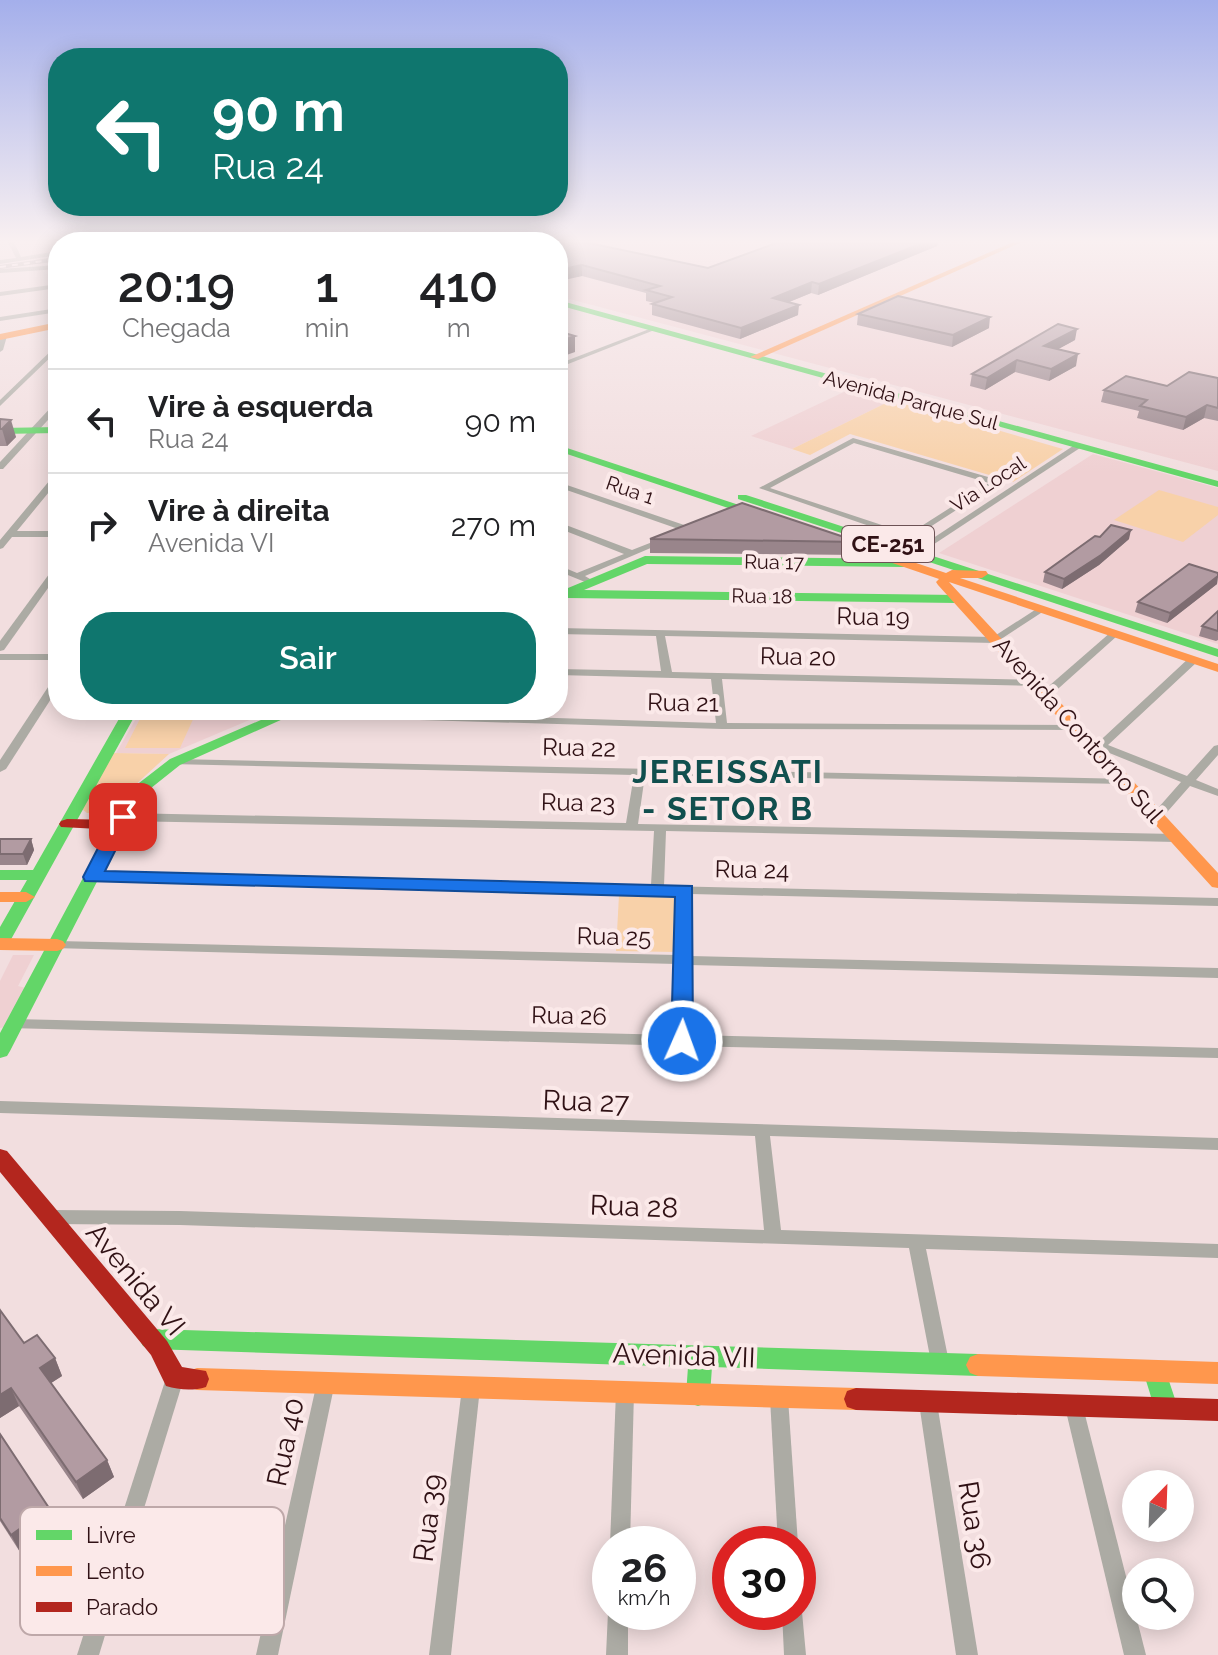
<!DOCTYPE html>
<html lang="pt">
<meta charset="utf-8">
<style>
:root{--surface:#fff;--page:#f6f6f6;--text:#202124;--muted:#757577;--line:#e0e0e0;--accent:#0f766e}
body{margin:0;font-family:Raleway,sans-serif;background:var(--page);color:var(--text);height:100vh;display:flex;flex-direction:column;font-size:30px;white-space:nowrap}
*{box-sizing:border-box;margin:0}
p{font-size:26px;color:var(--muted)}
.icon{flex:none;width:44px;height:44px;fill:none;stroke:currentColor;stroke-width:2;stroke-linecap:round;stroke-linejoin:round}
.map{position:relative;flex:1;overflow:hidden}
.sheet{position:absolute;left:48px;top:232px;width:520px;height:488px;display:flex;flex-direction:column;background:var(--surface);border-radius:32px;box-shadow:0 4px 20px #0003}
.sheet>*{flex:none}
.banner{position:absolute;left:48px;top:48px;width:520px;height:168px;border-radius:32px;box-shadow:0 4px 20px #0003;background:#0f766e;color:#fff;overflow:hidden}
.needle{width:52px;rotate:23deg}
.controls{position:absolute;left:1122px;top:1470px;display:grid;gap:16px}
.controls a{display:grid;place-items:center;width:72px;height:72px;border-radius:50%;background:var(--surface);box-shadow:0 4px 20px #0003;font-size:40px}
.speed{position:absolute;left:592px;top:1526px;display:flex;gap:16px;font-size:40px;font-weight:700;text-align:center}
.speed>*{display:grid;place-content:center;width:104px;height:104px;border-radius:50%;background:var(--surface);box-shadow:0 4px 20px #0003;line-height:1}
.speed small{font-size:20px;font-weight:400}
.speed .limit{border:12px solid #d22;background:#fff;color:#111}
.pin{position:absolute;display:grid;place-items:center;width:68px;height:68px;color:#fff;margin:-34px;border-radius:16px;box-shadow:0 4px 12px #0006}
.me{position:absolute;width:88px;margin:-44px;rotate:2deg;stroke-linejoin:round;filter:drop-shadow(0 0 6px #0008)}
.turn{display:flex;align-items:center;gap:28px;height:168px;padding:0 32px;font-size:36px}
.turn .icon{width:104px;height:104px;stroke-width:2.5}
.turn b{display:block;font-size:56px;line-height:68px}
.eta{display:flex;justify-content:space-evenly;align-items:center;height:136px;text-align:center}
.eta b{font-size:48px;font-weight:600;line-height:56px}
.button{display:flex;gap:16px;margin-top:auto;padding:16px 32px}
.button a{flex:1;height:92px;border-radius:32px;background:var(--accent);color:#fff;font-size:32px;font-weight:600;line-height:92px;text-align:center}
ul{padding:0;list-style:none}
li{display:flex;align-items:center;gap:24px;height:104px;padding:0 32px;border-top:2px solid var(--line)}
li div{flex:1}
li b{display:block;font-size:30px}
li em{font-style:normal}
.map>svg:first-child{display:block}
</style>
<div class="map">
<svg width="1218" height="1655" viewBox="0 0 1218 1655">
<rect width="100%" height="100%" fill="#f2dedf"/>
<g fill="#efd0d2">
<polygon points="351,242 1218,242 1218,471 558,296 558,242"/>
<polygon points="846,391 886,403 792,449 751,436"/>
<polygon points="1093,454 1218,488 1218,644 939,553"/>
<polygon points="141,710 273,710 169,754 116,753"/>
<polygon points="13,955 34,955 18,986 26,988 6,1027 0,1028 0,981"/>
</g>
<g fill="#f8d1a9">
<polygon points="886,403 907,404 1063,449 1013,482 850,434 810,455 792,449"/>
<polygon points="1159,490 1218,507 1218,515 1183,542 1114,520"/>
<polygon points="142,715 195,715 180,748 125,748"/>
<polygon points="113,753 169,754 133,787 116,814 87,813 82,809"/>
<polygon points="619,895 676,896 676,952 616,951"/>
</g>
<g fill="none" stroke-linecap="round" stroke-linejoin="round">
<polyline stroke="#dea7ef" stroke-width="26" points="521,242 523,242"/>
<g fill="#acaba4" fill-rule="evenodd">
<polygon points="8,242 14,242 21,257 58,251 58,255 0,264 0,260 16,258"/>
<polygon points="58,265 58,269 0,273 0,269"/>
<polygon points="58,284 58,288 0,296 0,292"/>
<polygon points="58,308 58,312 0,321 0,317"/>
<polygon points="652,328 657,329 558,368 558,364"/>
<polygon points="4,334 7,336 3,350 0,352 0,338"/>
<polygon points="58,344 58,350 0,406 0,400"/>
<polygon points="55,403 58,403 58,409 3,469 0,469 0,462"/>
<path d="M853,438L995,479L998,483L910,540L759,488ZM854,443L989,483L909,534L770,488Z"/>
<polygon points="1076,444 1083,446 919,554 913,554 912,552"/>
<polygon points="55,474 58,474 58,481 17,531 58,531 58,537 12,537 3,548 0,549 0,540"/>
<polygon points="558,482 693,528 694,530 687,532 558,487"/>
<polygon points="558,522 632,550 660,539 666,539 667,541 585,576 590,579 585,582 558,571 558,565 577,573 624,554 558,528"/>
<polygon points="58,565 58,574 4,650 0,651 0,641 55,566"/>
<polygon points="1041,606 1044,607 1044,611 995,643 665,636 672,672 1036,680 1041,683 1036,686 722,679 727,723 1078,725 1082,726 1083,728 1082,730 722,729 288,716 283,713 287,710 295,710 716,723 711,679 558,675 558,669 661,671 656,636 558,634 558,628 993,637"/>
<polygon points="1114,631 1119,634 1117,636 1050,696 1042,696 1041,694 1042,692 1111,632"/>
<rect x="0" y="654" width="58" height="6"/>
<polygon points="1193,657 1197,658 1197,662 1108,745 1187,776 1214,746 1218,745 1218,755 1196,780 1218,789 1218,796 1190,786 1161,819 1157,820 1151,816 1181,782 1102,750 1096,753 1090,750 1189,658"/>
<polygon points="58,677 58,688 6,769 0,772 0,760 54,678"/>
<polygon points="175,759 1130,779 1132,781 1130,783 1126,784 645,775 638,824 1176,834 1182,838 1176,842 666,831 664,886 1218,898 1218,906 691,894 690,956 1218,968 1218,978 690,965 689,1035 1218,1048 1218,1058 682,1046 9,1028 7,1024 9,1020 14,1019 675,1035 677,964 52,948 50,945 52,942 57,941 677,955 679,894 92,881 86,877 92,873 651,885 654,831 123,821 117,817 123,813 626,823 634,775 171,764 169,762 171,760"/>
<polygon points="0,1101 1218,1138 1218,1150 770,1136 781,1230 1218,1244 1218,1258 926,1249 949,1362 946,1368 940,1370 934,1368 931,1362 909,1248 180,1225 50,1224 44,1222 42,1217 44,1212 50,1210 180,1211 764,1230 755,1136 0,1113"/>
<polygon points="175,1370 181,1372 184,1378 99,1655 77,1655 166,1378 169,1372"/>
<polygon points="326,1374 332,1376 335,1382 278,1655 256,1655 317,1382 320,1376"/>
<polygon points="471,1380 477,1382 480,1388 451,1655 429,1655 462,1388 465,1382"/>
<polygon points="625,1384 631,1386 634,1392 630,1544 610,1544 616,1392 619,1386"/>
<polygon points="779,1390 785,1392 788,1398 798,1544 778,1544 770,1398 773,1392"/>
<polygon points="928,1395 934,1397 937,1403 978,1655 956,1655 919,1403 922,1397"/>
<polygon points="1074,1398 1081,1401 1083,1407 1146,1655 1124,1655 1065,1407 1067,1401"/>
<polygon points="798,1604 802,1612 806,1655 784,1655 782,1612 798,1612"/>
<polygon points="610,1606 610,1612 628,1612 628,1655 606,1655 608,1612"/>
</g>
<g fill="#63d668" fill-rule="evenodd">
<polygon points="558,300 1218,481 1218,487 558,305"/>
<polygon points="58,427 58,433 0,434 0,428"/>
<polygon points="558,445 760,512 762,514 752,516 558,451"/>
<polygon points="738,495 746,495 1218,649 1218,657 738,499"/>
<polygon points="645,556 904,559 910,563 904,567 647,564 584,590 957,595 963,599 957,603 567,598 561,594 568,588"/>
<polygon points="124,710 138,710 9,943 6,947 0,949 0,927 27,880 0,880 0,870 33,870"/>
<polygon points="284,710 303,710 180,765 141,796 10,1051 7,1056 0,1058 0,1033 130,790 170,759"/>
<polygon points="151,1329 978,1354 986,1357 990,1365 986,1373 978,1376 712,1367 710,1395 707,1403 698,1406 689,1403 686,1395 688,1367 151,1349 143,1346 139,1339 143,1332"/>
<polygon points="1155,1360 1163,1363 1178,1408 1175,1416 1166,1419 1157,1416 1143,1371 1147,1363"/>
</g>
<g fill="#ff974d" fill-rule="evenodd">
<polygon points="1013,242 1022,242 758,359 750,357"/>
<polygon points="58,322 58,328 0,340 0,334"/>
<polygon points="838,537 946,573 952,570 986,571 988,574 982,578 960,578 1218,664 1218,672 949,582 1218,873 1218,888 1212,887 938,585 936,582 939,579 834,543 832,541"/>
<polygon points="0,892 26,892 35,897 26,902 0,902"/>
<polygon points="0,938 57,939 63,941 66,945 63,949 57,951 0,950"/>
<polygon points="978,1354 1218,1362 1218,1384 978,1376 970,1373 966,1365 970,1357"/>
<polygon points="197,1368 856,1388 865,1391 868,1399 865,1407 856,1410 197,1390 188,1387 185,1379 188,1371"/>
</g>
<g fill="#b3261e" fill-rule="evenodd">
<polygon points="67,819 118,820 126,825 118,830 61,827 59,824 61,821"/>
<path d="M0,1149L7,1151L167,1341L182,1367L206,1371L209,1379L206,1387C193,1391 179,1390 166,1386L151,1355L0,1172Z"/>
<polygon points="856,1388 1218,1399 1218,1421 856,1410 847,1407 844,1399 847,1391"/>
</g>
<defs>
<polyline id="rail" points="0,267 58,259"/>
</defs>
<use href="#rail" stroke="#aba29f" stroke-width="4"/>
<use href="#rail" stroke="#fbe9e9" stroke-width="2" stroke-dasharray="6" stroke-linecap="butt"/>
</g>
<g fill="#99858b">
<polygon points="558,242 708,268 776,243 769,242 938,242 937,246 818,295 811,293 789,302 798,315 740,339 652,315 652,304 655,303 646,301 646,293 582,276 558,280"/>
<polygon points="858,314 989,328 952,347 857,325"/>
<polygon points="1075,340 1058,349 1076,366 1049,381 1015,372 985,390 970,386 972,374"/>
<polygon points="1218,378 1218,421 1204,418 1183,430 1137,418 1139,411 1101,402 1104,390 1167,386"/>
<polygon points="0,419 16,437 7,446 0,446"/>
<polygon points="1100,537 1129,539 1099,565 1062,589 1043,582 1045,572"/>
<polygon points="650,539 859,542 858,555 650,553"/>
<polygon points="1218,573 1217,584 1167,623 1135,612 1138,602"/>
<polygon points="1218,611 1218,640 1216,641 1199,636 1202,626"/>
<polygon points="0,839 31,839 34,850 27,865 0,865"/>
<polygon points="0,1310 24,1343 55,1358 62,1376 51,1383 107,1460 114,1477 83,1499 19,1406 0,1418"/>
<polygon points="0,1434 57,1525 20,1552 0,1521"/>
</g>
<g fill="#7d6c71">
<polygon points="925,242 938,242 937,246 818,295 819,284"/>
<polygon points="582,265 582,276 560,281 560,270"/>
<polygon points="812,282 811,293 772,309 773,298"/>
<polygon points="799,305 798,315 740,339 741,328"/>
<polygon points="990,317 989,328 952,347 953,335"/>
<polygon points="1077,329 1075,340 1042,358 1044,346"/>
<polygon points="575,336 575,352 558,358 558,342"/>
<polygon points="1078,354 1076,366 1049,381 1051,369"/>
<polygon points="1017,360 1015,372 985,390 987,378"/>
<polygon points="1207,405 1204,418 1183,430 1186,417"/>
<polygon points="11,420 16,437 7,446 2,429"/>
<polygon points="1131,530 1129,539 1099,565 1062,589 1064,579"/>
<polygon points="1218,576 1217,584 1167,623 1170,613"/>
<polygon points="31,839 34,850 27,865 23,854"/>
<polygon points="55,1358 62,1376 48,1385 40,1368"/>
<polygon points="11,1388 19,1406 0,1418 0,1395"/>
<polygon points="107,1460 114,1477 83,1499 76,1482"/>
<polygon points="49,1508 57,1525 20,1552 11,1535"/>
</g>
<g fill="#b29ba2" stroke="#7d6c71" stroke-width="2">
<polygon points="530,242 584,242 708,268 779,242 925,242 819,284 812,282 773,298 799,305 741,328 652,304 672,297 646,290 660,286 582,265 558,270 558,242"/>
<polygon points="898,296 990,317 953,335 858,314"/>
<polygon points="1058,324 1077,329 1044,346 1078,354 1051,369 1017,360 987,378 972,374"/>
<polygon points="558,331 575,336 558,342"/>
<polygon points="1189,372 1218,378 1218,408 1207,405 1186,417 1140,406 1147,400 1104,390 1126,376 1167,386"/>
<polygon points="0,419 11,420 2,429 0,429"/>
<polygon points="742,503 859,542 650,539"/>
<polygon points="1111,525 1131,530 1101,555 1064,579 1045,572 1095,536 1100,537"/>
<polygon points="1189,564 1218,573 1218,576 1170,613 1138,602"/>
<polygon points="1218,611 1218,631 1202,626"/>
<polygon points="0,839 31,839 23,854 0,854"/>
<polygon points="0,1310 24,1343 37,1335 55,1358 40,1368 107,1460 76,1482 11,1388 0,1395"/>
<polygon points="0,1434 49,1508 11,1535 0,1518"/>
</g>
<linearGradient id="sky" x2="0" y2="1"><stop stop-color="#a4afeb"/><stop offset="0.51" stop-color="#f9f0f1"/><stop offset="1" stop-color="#f9f0f1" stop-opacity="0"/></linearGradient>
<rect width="1218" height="473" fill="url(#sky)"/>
<polygon fill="#1a73e8" stroke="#114b97" stroke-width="2" points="123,811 132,817 105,871 692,886 693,1041 682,1049 671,1041 675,897 85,881 83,877 114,817"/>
<g text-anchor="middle" stroke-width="8" stroke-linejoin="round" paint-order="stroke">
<g font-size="20" fill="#301115" stroke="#fbe9e9">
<text transform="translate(911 400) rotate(15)" y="7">Avenida Parque Sul</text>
<text transform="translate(988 484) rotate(-33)" y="7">Via Local</text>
<text transform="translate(630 490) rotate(19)" y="7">Rua 1</text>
<text transform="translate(774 562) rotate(1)" y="7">Rua 17</text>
<text transform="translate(762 596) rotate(1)" y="7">Rua 18</text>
</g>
<rect fill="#fbe9e9" stroke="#6d5255" stroke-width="2" x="842" y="526" width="92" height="36" rx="6"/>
<g font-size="22" font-weight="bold" fill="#301115">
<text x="888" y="552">CE-251</text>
</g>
<g font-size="24" fill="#301115" stroke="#fbe9e9">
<text transform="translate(873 617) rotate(1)" y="8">Rua 19</text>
<text transform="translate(798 657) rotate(1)" y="8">Rua 20</text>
<text transform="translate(683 703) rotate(1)" y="8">Rua 21</text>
<text transform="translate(1078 730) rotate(48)" y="8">Avenida Contorno Sul</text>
<text transform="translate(579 748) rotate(1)" y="8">Rua 22</text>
<text transform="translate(578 803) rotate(1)" y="8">Rua 23</text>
<text transform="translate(752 870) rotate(1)" y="8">Rua 24</text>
<text transform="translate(614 937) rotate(1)" y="8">Rua 25</text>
<text transform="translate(569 1016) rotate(1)" y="8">Rua 26</text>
</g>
<g font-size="28" fill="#301115" stroke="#fbe9e9">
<text transform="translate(586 1101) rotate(2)" y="10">Rua 27</text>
<text transform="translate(634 1206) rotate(2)" y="10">Rua 28</text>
<text transform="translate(136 1279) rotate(50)" y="10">Avenida VI</text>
<text transform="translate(684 1355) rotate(2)" y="10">Avenida VII</text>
<text transform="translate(285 1442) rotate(-78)" y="10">Rua 40</text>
<text transform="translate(428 1518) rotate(-83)" y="10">Rua 39</text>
<text transform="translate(975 1525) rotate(81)" y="10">Rua 36</text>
</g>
<g font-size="32" font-weight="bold" letter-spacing="2" fill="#114f4e" stroke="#fbe9e9">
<text x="728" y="783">JEREISSATI<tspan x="728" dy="37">- SETOR B</tspan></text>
</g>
</g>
<rect x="20" y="1507" width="264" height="128" rx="12" fill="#fbe9e9" stroke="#bea8a9" stroke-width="2"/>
<rect x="36" y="1530" width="36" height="10" fill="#63d668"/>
<rect x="36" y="1566" width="36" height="10" fill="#ff974d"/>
<rect x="36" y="1602" width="36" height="10" fill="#b3261e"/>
<g font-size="22" fill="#301115">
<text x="86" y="1543">Livre</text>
<text x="86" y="1579">Lento</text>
<text x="86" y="1615">Parado</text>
</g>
</svg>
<div class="controls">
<a><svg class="needle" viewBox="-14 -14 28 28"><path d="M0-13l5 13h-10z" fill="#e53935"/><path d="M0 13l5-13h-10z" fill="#757577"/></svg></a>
<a><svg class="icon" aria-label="search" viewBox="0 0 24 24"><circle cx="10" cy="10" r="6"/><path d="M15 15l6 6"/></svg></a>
</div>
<div class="speed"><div>26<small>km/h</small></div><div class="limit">30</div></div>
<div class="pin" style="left:123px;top:817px;background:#d93025"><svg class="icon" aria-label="arrive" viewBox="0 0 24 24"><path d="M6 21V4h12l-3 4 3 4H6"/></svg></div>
<svg class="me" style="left:682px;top:1041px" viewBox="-20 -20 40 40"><circle r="17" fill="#1a73e8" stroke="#fff" stroke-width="3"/><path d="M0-11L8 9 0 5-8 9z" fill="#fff"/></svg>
<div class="banner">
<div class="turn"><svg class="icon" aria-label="left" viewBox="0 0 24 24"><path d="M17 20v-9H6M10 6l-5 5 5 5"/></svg><div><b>90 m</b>Rua 24</div></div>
</div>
<section class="sheet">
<div class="eta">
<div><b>20:19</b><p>Chegada</p></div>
<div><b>1</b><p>min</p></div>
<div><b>410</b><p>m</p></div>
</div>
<ul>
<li><svg class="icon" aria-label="left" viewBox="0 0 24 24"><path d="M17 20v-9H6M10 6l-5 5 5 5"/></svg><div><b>Vire à esquerda</b><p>Rua 24</p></div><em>90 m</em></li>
<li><svg class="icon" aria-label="right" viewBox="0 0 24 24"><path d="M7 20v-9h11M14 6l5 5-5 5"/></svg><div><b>Vire à direita</b><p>Avenida VI</p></div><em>270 m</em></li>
</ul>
<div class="button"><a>Sair</a></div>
</section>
</div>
